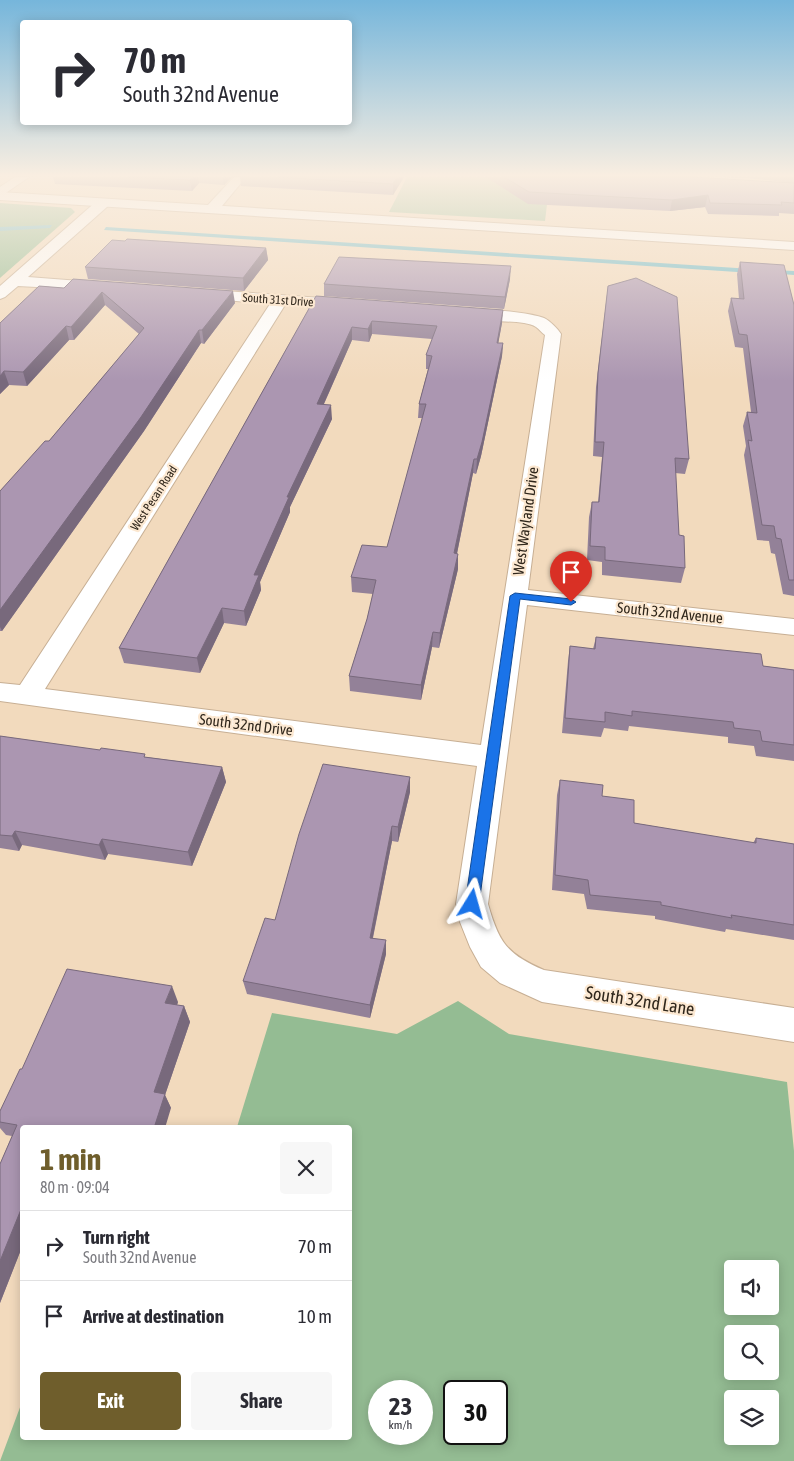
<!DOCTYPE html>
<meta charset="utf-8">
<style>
:root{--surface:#fff;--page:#f7f7f7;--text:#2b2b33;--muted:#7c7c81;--line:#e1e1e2;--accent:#6f5e2c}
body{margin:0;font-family:"Asap Condensed",sans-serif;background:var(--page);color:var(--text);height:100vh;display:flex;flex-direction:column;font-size:19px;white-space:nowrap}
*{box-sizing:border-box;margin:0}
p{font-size:16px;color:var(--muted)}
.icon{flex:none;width:28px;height:28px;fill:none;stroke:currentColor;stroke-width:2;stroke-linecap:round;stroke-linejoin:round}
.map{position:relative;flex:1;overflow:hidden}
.details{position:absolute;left:20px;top:1125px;width:332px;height:315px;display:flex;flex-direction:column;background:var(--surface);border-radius:5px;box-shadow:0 2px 12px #0003}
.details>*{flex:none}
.guide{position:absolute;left:20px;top:20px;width:332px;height:105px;border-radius:5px;box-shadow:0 2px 12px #0003;background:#fff;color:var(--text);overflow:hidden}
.tools{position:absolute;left:724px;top:1260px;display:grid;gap:10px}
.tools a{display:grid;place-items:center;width:55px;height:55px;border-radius:5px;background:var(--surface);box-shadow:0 2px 12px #0003;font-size:25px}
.speed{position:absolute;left:368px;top:1380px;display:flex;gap:10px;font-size:25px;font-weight:700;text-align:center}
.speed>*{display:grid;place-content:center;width:65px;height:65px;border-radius:50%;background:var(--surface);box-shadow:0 2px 12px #0003;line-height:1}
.speed small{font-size:12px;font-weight:400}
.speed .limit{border:2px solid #111;border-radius:8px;background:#fff;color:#111}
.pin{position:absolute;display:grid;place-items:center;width:42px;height:42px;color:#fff;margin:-51px -21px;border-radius:50% 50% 50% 0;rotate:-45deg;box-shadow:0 0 5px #0007}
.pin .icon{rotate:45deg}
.me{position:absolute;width:55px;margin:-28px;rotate:8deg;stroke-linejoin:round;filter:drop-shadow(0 0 4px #0008)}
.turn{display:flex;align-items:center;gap:18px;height:105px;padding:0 20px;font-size:22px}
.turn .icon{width:65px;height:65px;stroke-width:2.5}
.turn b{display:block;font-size:35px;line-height:42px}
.round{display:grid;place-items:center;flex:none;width:52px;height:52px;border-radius:5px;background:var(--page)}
.overview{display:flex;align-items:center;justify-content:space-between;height:85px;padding:0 20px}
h1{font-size:30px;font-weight:700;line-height:38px;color:var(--accent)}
.cta{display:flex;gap:10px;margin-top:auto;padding:10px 20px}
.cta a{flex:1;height:58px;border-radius:5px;background:var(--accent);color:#fff;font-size:20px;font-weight:700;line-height:58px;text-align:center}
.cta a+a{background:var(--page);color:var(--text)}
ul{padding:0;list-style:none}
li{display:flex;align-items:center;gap:15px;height:70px;padding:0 20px;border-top:1px solid var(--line)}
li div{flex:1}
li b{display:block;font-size:19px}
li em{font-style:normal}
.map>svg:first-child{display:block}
</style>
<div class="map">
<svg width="794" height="1461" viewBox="0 0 794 1461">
<rect width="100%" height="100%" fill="#f2dabd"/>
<g fill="#94bc93" fill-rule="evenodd">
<polygon points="407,177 495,177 550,180 545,221 389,212"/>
<polygon points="0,203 71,208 75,212 0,278"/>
<path d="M458,1001L509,1034L787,1082L794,1151V1461H0L22,1402V1438H350V1128L237,1127L272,1013L397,1034ZM732,1269H770V1306H732ZM732,1334H770V1371H732ZM379,1391H421V1434H379ZM454,1391H496V1434H454ZM732,1399H770V1436H732Z"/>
</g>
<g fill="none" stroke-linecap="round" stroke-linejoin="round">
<g fill="#6cbac8" fill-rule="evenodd">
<polygon points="52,225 50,228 0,231 0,227"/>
<polygon points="106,227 752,269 755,271 752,273 104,230"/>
<polygon points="771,270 794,271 794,275 769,273 768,272"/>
</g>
<defs>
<g id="street">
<polygon points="15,177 29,177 0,197 0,187"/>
<polygon points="234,177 246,177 217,212 207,212 205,209 207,206"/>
<polygon points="103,199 108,200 109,203 108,206 28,277 106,283 111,285 114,288 111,291 18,286 5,297 0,299 0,286 98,200"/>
<path d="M196,289L350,300L358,305L350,310L285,305L45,689L481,745L545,335C542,333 539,329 536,327C519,316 466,327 457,314C464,304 532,313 544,318C550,321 558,329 561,334L528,590L794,619V635L527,605L488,904C499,943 507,954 544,970L794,1008V1042L542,1002L500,983L481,967L470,947L460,922L456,904L477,766L0,701V683L20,685L270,304L191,297L188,294Z"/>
</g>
<polygon id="secondary" points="0,192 794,242 794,250 0,200"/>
</defs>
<use href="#street" stroke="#c7af94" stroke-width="2"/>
<use href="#secondary" stroke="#c7af94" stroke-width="2"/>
<use href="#street" fill="#fff" fill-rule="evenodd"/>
<use href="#secondary" fill="#fff" fill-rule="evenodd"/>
</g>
<g fill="#938198">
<polygon points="53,177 232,177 224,185 199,183 192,191 55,184"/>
<polygon points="240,177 404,177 393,195 241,186"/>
<polygon points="486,177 691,177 793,183 748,178 718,177 794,177 794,214 779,213 779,216 708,214 705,207 670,211 528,204"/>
<polygon points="266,248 268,260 244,291 88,279 85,267"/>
<polygon points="740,262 794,305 794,596 783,594 775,554 771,553 769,541 757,540 744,455 746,446 743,426 747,412 751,412 743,348 735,347 728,311 731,298 739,299 737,274"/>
<polygon points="510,279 504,309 324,296 324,284"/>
<polygon points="39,286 235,303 204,344 201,343 144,431 2,631 0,631 0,491 49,441 139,334 105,305 74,340 69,340 27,386 9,385 0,394 0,323"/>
<polygon points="608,286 689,459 685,474 675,473 679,535 685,568 681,583 602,575 602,562 587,560 589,517 592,502 598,502 602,457 593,456 596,387"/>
<polygon points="316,296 502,323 498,343 503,343 502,356 481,456 476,474 473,473 457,554 458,569 439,648 432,647 421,700 350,691 349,676 367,619 373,594 352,592 351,577 387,547 423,418 418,418 419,404 428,369 426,369 426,355 432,339 372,334 369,342 352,340 324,404 332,419 290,507 290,512 260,582 261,590 246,626 224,623 200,673 124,663 119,648"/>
<polygon points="596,637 763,666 794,670 794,761 756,756 754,746 728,743 728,737 629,726 628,731 604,728 601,737 562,733 568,661 570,646 593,649"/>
<polygon points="0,736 146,757 222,767 226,782 192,866 108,854 105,860 22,845 19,851 0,848"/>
<polygon points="410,777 410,792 398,842 392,841 373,938 386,954 370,1018 247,994 243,981 275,920"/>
<polygon points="560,780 602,796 634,823 753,843 756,838 794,844 794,940 726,929 725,932 655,919 655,916 587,909 584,894 552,890 557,795"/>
<polygon points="178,1002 177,1005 184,1006 190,1022 165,1095 171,1108 22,1128 22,1247 0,1303 0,1164 12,1136 6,1135 0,1128 0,1111 22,1069"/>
</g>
<g fill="#78697c">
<polygon points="193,177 198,177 199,183 192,191 190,180"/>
<polygon points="223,177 232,177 224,185"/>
<polygon points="397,177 404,177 393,195 393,184"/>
<polygon points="708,195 705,207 670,211 672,200"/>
<polygon points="266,248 268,260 244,291 243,278"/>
<polygon points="511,266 510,279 504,309 505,297"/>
<polygon points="233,291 235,303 204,344 202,330"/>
<polygon points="102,292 105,305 74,340 71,327"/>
<polygon points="503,310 502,323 496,356 497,343"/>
<polygon points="372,321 372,334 369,342 368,329"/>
<polygon points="66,326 69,340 27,386 23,372"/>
<polygon points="352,327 352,340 318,417 317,404"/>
<polygon points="199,330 201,343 144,431 2,631 0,627 0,610"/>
<polygon points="503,343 502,356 481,456 476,474 477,459"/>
<polygon points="4,371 9,385 0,394 0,376"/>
<polygon points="331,405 332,419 290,507 290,512 260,582 261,590 246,626 244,611 254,575 287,497"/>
<polygon points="474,459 473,473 454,568 454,553"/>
<polygon points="458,554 458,569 439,648 440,633"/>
<polygon points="222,608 224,623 200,673 197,658"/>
<polygon points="433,632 432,647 421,700 421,685"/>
<polygon points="222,767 226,782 192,866 188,852"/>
<polygon points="410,777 410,792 398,842 398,827"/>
<polygon points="392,826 392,841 370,951 370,938"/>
<polygon points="15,831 22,845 19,851 12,836"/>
<polygon points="102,839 108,854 105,860 99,845"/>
<polygon points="386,940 386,954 370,1018 370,1005"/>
<polygon points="172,986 178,1002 172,1019 165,1003"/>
<polygon points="184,1006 190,1022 165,1095 171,1108 165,1128 154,1128 154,1092"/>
<polygon points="22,1207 22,1247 0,1303 0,1261"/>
</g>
<g fill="#ab96b1" stroke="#78697c">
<polygon points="129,177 193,177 190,180"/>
<polygon points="277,177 397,177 393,184"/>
<polygon points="504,177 691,177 794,183 794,203 781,202 782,205 710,203 708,195 672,200 529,192"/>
<polygon points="127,239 266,248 243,278 85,267 112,240 125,241"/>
<polygon points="339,257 511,266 505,297 324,284"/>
<polygon points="740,262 784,265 794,305 794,580 789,580 781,539 776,538 774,526 762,525 748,440 752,441 747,412 757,413 747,335 739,334 731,298 744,299"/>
<polygon points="636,278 677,297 689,459 675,458 679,535 684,536 685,568 605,560 605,547 590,546 592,502 599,502 604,442 595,442 598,373 608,286"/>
<polygon points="73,279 233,291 202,330 199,330 141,417 0,610 0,491 45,441 49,441 144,328 102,292 71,327 66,326 23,372 4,371 0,376 0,323 39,286 64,288"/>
<polygon points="316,296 503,310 497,343 503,343 482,442 477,459 474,459 454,553 458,554 440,633 433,632 421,685 349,676 367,619 376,580 351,577 362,545 387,547 426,404 419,404 432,356 426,355 437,326 372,321 368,329 352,327 317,404 331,405 287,497 289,497 254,575 259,575 244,611 222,608 197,658 119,648"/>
<polygon points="596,637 761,654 763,666 794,670 794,745 762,741 760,731 734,728 733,722 632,711 632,716 605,712 605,722 565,718 570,646 595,649"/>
<polygon points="0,736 100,750 101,748 145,754 144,757 222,767 188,852 102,839 99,845 15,831 12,836 0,835"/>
<polygon points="323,764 410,777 398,827 392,826 370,938 386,940 370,1005 243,981 265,918 275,920 299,834"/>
<polygon points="560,780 603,785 602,796 634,800 634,823 756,843 756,838 794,844 794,925 731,915 732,918 661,905 661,902 590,895 588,880 555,875"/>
<polygon points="67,969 172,986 165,1003 184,1006 154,1092 165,1094 154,1128 22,1128 22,1207 0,1261 0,1164 17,1125 0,1122 0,1111 20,1069 22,1069"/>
</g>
<linearGradient id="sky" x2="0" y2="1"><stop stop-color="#76b6db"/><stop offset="0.46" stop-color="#f9eee1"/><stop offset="1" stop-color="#f9eee1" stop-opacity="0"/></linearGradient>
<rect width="794" height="381" fill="url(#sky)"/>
<polygon fill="#1a73e8" stroke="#114b97" points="515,593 571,599 576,602 571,605 520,599 479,904 477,908 467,908 465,904 510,596"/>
<g text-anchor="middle" stroke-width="4.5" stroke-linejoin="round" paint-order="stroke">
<g font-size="12" fill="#2f261b" stroke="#fce8d1">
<text transform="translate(278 300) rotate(4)" y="4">South 31st Drive</text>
<text transform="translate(154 498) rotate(-57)" y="4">West Pecan Road</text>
</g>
<g font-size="15" fill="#2f261b" stroke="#fce8d1">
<text transform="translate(526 521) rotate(-82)" y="5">West Wayland Drive</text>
<text transform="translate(670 613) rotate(6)" y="5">South 32nd Avenue</text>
<text transform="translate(246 725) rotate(7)" y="5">South 32nd Drive</text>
</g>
<g font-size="18" fill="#2f261b" stroke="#fce8d1">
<text transform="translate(640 1001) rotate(9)" y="6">South 32nd Lane</text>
</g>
</g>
</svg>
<div class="tools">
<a><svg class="icon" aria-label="sound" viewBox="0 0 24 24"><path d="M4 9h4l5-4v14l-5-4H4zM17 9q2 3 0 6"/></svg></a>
<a><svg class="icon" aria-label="search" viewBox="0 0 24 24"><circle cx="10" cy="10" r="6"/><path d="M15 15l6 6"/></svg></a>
<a><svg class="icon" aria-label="layers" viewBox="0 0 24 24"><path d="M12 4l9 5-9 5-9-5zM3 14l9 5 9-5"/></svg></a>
</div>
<div class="speed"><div>23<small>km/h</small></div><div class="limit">30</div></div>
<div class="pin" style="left:571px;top:602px;background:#d93025"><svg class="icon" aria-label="arrive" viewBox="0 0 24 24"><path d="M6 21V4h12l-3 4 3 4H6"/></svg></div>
<svg class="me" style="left:472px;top:904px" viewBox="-20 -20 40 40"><path d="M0-17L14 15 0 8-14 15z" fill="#1a73e8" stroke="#fff" stroke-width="4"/></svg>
<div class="guide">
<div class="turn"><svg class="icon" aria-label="right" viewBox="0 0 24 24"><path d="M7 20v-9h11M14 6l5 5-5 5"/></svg><div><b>70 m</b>South 32nd Avenue</div></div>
</div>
<section class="details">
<div class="overview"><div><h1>1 min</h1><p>80 m · 09:04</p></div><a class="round"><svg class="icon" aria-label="close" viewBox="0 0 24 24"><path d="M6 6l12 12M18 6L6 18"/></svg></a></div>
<ul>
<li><svg class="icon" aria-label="right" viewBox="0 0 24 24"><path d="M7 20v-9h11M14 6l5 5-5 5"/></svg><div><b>Turn right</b><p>South 32nd Avenue</p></div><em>70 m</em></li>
<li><svg class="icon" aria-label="arrive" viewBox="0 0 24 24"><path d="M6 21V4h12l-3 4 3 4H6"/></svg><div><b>Arrive at destination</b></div><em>10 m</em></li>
</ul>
<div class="cta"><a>Exit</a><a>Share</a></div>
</section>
</div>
